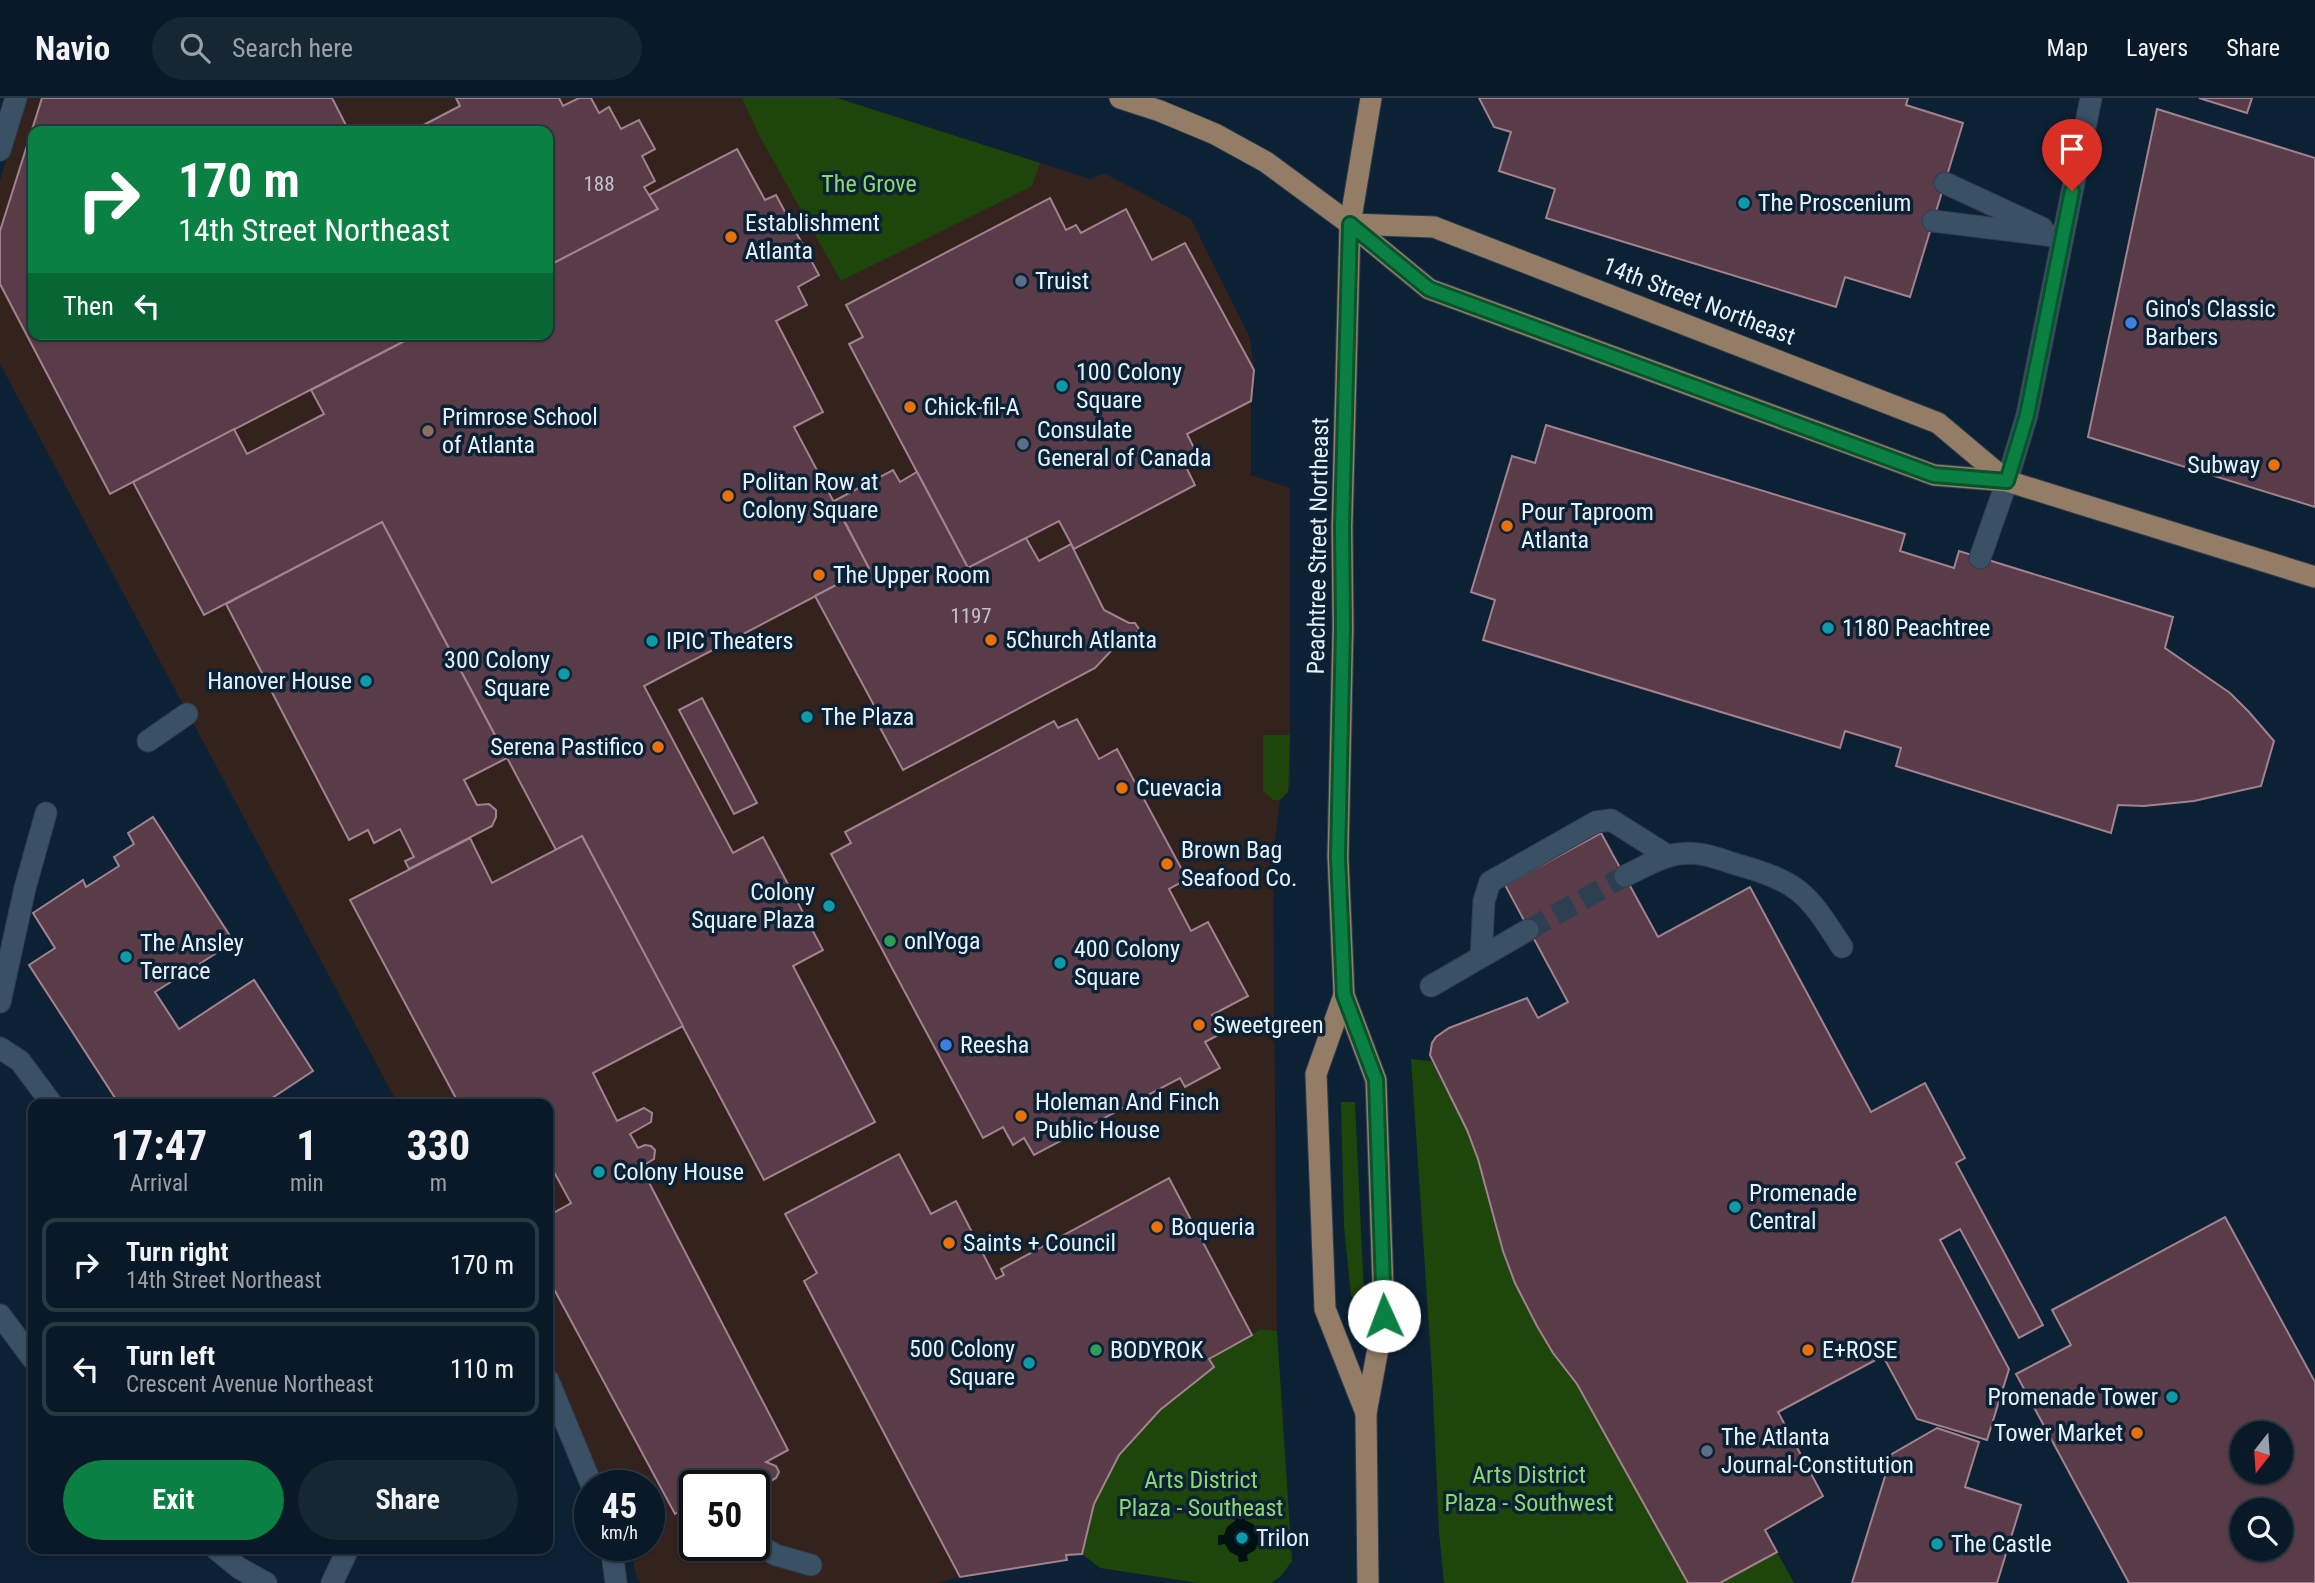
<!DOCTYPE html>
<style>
:root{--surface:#091927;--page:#172633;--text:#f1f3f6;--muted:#99a0a7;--line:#293844;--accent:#0b8043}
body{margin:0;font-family:"Roboto Condensed",sans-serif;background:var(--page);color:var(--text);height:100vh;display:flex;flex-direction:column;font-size:26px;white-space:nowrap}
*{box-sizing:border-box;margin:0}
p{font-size:23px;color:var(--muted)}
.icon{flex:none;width:38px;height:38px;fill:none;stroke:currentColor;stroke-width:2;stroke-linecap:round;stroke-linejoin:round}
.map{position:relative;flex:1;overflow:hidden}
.side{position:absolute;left:28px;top:1001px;width:525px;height:455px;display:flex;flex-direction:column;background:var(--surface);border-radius:14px;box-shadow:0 2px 5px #0004,0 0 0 2px var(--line)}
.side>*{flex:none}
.guide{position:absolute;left:28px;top:28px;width:525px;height:214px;border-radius:14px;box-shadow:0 2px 5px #0004,0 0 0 2px var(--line);background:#0b8043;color:#fff;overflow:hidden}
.needle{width:46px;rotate:197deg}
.controls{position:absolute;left:2230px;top:1323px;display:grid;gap:14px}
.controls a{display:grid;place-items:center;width:63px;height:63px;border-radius:50%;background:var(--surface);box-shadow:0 2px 5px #0004,0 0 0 2px var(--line);font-size:35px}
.speed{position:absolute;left:574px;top:1372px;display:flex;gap:14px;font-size:35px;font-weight:700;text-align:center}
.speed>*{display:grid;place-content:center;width:91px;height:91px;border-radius:50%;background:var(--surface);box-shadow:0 2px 5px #0004,0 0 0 2px var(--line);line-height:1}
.speed small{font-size:18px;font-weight:400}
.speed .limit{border:4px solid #111;border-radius:10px;background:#fff;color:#111}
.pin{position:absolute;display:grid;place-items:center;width:60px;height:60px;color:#fff;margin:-72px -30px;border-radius:50% 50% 50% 0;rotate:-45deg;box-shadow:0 0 7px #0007}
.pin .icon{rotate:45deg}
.me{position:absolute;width:77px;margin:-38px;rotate:358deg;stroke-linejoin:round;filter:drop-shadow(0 0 5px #0008)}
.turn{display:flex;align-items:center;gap:24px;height:147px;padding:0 35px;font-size:32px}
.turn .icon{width:91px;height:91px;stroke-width:2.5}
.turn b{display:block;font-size:49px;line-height:60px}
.then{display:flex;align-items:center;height:66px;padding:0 35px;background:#0003;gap:14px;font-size:26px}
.eta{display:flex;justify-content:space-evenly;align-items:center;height:119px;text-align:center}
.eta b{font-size:42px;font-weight:700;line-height:49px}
.action{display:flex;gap:14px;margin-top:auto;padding:14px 35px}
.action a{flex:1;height:80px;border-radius:42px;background:var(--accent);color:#fff;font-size:28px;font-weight:700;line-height:80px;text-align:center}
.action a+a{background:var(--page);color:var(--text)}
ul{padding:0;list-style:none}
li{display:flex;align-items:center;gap:21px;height:94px;margin:0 14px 10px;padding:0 21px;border:4px solid var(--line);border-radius:14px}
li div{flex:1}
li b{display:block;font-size:26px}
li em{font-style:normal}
header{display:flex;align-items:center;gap:42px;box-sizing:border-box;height:98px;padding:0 35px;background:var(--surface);border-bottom:2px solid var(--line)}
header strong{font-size:33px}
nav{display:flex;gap:38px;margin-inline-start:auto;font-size:24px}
.search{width:490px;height:63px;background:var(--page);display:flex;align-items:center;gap:18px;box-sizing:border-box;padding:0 24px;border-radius:38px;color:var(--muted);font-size:26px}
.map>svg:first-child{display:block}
</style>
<header>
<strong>Navio</strong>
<div class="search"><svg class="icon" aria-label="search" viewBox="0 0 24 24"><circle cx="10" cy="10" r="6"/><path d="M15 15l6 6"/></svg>Search here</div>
<nav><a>Map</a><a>Layers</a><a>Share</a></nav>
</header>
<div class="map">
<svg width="2315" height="1485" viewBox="0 0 2315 1485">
<rect width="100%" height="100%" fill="#0c2134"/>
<path fill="#34221d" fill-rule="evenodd" d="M26,0H837L1090,81L1104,75L1191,121L1250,240L1254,272L1251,303V377L1290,390V686L1288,694L1280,702L1273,758L1277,1233L1261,1231L1209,1261L1214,1269L1160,1312L1094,1406L1066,1457L1067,1462L960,1479L936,1485H640L636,1478L630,1447H649V1388H602L548,1287V1006H398L0,266V82ZM33,33H548V236H33ZM695,1388H754V1447H695Z"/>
<g fill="#1e460a">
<polygon points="742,0 837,0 1040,65 1032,88 841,183 760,39"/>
<polygon points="1263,637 1290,637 1288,694 1280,702 1273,702 1263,693"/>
<polygon points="1411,961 1431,963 1467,1032 1478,1061 1503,1153 1537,1228 1553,1255 1577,1286 1688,1485 1444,1485 1439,1434 1432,1275"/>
<polygon points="1341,1004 1355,1004 1364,1197 1363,1202 1359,1203 1351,1198 1344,1128"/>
<polygon points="1261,1231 1277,1233 1292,1463 1281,1478 1271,1485 1199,1485 1100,1470 1082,1456 1094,1406 1119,1357 1160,1312 1214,1269 1209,1261"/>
<polygon points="1777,1454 1794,1485 1720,1485"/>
</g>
<polygon fill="#011011" points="1235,1417 1245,1417 1245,1422 1253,1426 1259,1434 1264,1434 1265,1444 1259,1444 1255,1452 1247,1457 1248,1463 1239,1464 1238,1458 1230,1454 1225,1446 1218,1447 1218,1437 1224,1437 1227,1429 1235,1423"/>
<g fill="#593c48" stroke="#a3828f" stroke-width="2" fill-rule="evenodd">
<polygon points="42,0 332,0 349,33 33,33 33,236 418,236 110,396 0,186 0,133"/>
<polygon points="456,0 559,0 563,8 579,0 591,0 599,15 609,9 621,31 639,22 655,51 642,58 655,83 644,89 658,111 548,168 548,33 412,33 460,8"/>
<polygon points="1479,0 1908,0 1906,7 1963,25 1910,199 1845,179 1836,209 1546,120 1555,91 1499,73 1511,34 1494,29"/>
<polygon points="2199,0 2252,0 2247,15"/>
<polygon points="2157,11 2315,60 2315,409 2088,339"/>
<polygon points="737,51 765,102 776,97 819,177 798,189 807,207 776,223 823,314 794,329 869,470 644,588 733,755 763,739 823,852 793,868 875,1024 764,1082 582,738 556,752 382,424 204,517 133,384 234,331 247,356 324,316 311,292 418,236 548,236 548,168 658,111 649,97"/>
<polygon points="1050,100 1066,132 1076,127 1081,135 1126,111 1152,162 1185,145 1254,272 1251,303 1187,336 1195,352 1181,359 1195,387 1074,451 1059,423 968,470 849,246 863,239 846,207"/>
<polygon points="1546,327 1905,436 1900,453 1954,470 1959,453 2173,519 2165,550 2230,595 2249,614 2274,643 2261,688 2194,703 2144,708 2118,707 2111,735 1896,668 1901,650 1845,633 1840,650 1483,542 1495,502 1471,494 1512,358 1535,365"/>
<polygon points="893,372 900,384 917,374 968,470 1026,440 1039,463 1071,446 1104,512 1129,525 1135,525 1139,531 1135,537 1128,535 1095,570 903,672 878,626 883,624 815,498 869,470 834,403"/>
<polygon points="382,424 507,660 464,682 477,707 489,706 496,712 496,719 492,728 409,771 405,763 414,759 400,731 374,745 368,732 349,742 226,506"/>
<polygon points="702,600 757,705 734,716 679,612"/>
<polygon points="1077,621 1099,661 1117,651 1187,781 1169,791 1191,833 1208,824 1248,898 1212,917 1222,935 1205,944 1220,970 1185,989 1180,980 1034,1057 1024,1040 1013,1047 1003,1029 983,1040 831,756 851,745 845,734 1054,623 1058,630"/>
<polygon points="153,719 234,844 155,894 179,931 254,882 313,973 263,1006 119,1006 29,867 55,850 33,815 83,782 86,789 119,768 114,759 134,746 128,735"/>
<polygon points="1601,735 1658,839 1750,789 1871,1014 1925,985 1965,1060 1956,1065 2043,1227 2019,1240 1960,1131 1940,1142 2009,1271 1987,1342 1917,1321 1883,1258 1778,1314 1823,1398 1765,1432 1777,1454 1720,1485 1688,1485 1577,1286 1553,1255 1537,1228 1515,1185 1503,1153 1478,1061 1467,1032 1430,957 1432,945 1436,939 1449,930 1527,900 1538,920 1568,904 1505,787"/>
<polygon points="582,738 683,928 593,975 617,1023 644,1010 652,1015 651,1024 630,1036 638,1050 645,1047 651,1048 655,1052 654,1061 641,1069 788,1352 766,1364 776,1368 779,1374 776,1380 754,1392 754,1388 695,1388 695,1405 675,1416 548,1180 548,1118 571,1105 548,1063 548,1006 459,1006 350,802 470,740 492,785"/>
<polygon points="899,1056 931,1116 956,1103 996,1181 1004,1177 1001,1171 1169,1080 1252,1237 1209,1261 1214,1269 1160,1312 1119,1357 1094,1406 1082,1456 1066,1457 1067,1462 960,1479 804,1183 817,1175 785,1116"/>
<path d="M2225,1119L2315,1284V1485H2129L2016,1276L2071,1247L2052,1212ZM2242,1335H2280V1374H2242ZM2242,1412H2280V1451H2242Z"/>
<polygon points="1937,1330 1979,1344 1965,1389 2021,1407 1997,1485 1852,1485 1892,1356"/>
</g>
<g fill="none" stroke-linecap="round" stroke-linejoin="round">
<polyline stroke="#2c4052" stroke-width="21" stroke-dasharray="21 10" stroke-linecap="butt" points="1528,832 1625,778"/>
<defs>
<g id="minor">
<polyline points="0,52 16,0"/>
<polyline points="1945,85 2042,130"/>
<polyline points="1933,123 2063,139"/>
<polyline points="1980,460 2007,383 2027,317 2091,0"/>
<polyline points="148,643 187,616"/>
<path d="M1625,778C1642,770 1661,758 1679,756C1698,753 1714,759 1732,765C1798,784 1805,791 1842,849"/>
<polyline points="1481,859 1484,803 1490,784 1596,724 1611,722 1668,758"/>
<polyline points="1431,888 1528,832"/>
<polyline points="0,904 25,790 46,715"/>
<polyline points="0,950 20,963 52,1006"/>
<polyline points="0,1217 33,1261"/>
<polyline points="548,1282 592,1388"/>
<polyline points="754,1445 776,1457 811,1467"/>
<polyline points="611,1447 616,1485"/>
<polyline points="216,1451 239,1470 266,1485"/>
<polyline points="332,1485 348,1451"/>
</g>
<g id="major">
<polyline points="1120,0 1160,13 1215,36 1266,64 1350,126 1429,191 1934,377 2007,383 2315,479"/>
<polyline points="1350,126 1434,129 1938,325 2007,383"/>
<polyline points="1344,897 1316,976 1325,1211 1366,1315"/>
<polyline points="1368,1485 1366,1315 1384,1218 1376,982 1344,897 1338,759 1343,529 1342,429 1350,126 1371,0"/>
</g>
</defs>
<use href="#minor" stroke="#323d4d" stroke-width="23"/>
<use href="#major" stroke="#323d4d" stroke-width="23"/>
<use href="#minor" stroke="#395065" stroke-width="21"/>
<use href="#major" stroke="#947d67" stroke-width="21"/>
</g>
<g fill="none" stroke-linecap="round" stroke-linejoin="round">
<defs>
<polyline id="route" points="1384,1218 1376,982 1344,897 1338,759 1343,529 1342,429 1350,126 1429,191 1934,377 2007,383 2027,317 2072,93"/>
</defs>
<use href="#route" stroke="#07532c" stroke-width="18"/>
<use href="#route" stroke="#0b8043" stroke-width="12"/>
</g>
<g fill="#0f9aa8" stroke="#0c2134" stroke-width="2.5">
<circle cx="1744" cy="105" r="7"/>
<circle cx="1062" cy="288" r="7"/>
<circle cx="1828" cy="530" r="7"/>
<circle cx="652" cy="543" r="7"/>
<circle cx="564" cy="576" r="7"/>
<circle cx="366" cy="583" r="7"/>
<circle cx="807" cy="619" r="7"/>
<circle cx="829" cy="808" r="7"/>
<circle cx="126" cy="859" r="7"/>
<circle cx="1060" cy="865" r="7"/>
<circle cx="599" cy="1074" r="7"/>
<circle cx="1735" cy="1109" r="7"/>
<circle cx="1029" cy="1265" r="7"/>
<circle cx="2172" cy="1299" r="7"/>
<circle cx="1242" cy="1440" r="7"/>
<circle cx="1937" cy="1446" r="7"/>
</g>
<g fill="#e8710a" stroke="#0c2134" stroke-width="2.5">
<circle cx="731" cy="139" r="7"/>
<circle cx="910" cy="309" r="7"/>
<circle cx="2274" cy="367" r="7"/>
<circle cx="728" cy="398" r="7"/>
<circle cx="1507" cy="428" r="7"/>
<circle cx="819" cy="477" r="7"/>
<circle cx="991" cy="542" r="7"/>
<circle cx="658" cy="649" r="7"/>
<circle cx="1122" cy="690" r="7"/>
<circle cx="1167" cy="766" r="7"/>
<circle cx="1199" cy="927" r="7"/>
<circle cx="1021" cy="1018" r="7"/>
<circle cx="1157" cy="1129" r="7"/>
<circle cx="949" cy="1145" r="7"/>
<circle cx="1808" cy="1252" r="7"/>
<circle cx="2137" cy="1335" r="7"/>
</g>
<g fill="#5c6f8a" stroke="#0c2134" stroke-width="2.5">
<circle cx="1021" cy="183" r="7"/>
<circle cx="1023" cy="346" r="7"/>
<circle cx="1707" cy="1353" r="7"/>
</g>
<g fill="#3f7fe0" stroke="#0c2134" stroke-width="2.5">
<circle cx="2131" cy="225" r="7"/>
<circle cx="946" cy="947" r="7"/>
</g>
<circle fill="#8d6e63" stroke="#0c2134" stroke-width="2.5" cx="428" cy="333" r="7"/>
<g fill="#2e9e5b" stroke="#0c2134" stroke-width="2.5">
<circle cx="890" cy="843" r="7"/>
<circle cx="1096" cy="1252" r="7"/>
</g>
<g text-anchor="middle" stroke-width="7" stroke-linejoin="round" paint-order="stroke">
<g font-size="21" fill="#c1c4d0">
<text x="599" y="93">188</text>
<text x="971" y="525">1197</text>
</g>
<g font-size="24" fill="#8cd86e" stroke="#0c2134">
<text x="869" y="94">The Grove</text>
<text x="1529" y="1385">Arts District<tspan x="1529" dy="28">Plaza - Southwest</tspan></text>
<text x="1201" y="1390">Arts District<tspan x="1201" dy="28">Plaza - Southeast</tspan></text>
</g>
<g font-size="24" fill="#e4f2fe" stroke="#0c2134" text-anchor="start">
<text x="1758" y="113">The Proscenium</text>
<text x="745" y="133">Establishment<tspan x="745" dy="28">Atlanta</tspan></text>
<text x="1035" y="191">Truist</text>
<text x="2145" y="219">Gino's Classic<tspan x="2145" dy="28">Barbers</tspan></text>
<text x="1076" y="282">100 Colony<tspan x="1076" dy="28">Square</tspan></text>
<text x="924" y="317">Chick-fil-A</text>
<text x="442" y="327">Primrose School<tspan x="442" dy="28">of Atlanta</tspan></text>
<text x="1037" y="340">Consulate<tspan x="1037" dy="28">General of Canada</tspan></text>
<text x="2260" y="375" text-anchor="end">Subway</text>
<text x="742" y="392">Politan Row at<tspan x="742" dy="28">Colony Square</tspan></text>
<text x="1521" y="422">Pour Taproom<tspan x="1521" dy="28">Atlanta</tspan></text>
<text x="833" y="485">The Upper Room</text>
<text x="1842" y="538">1180 Peachtree</text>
<text x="1005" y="550">5Church Atlanta</text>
<text x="666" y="551">IPIC Theaters</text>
<text x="550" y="570" text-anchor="end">300 Colony<tspan x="550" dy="28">Square</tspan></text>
<text x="352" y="591" text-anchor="end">Hanover House</text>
<text x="821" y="627">The Plaza</text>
<text x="644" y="657" text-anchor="end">Serena Pastifico</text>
<text x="1136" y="698">Cuevacia</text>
<text x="1181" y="760">Brown Bag<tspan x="1181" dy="28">Seafood Co.</tspan></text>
<text x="815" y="802" text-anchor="end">Colony<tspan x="815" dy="28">Square Plaza</tspan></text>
<text x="904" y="851">onlYoga</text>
<text x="140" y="853">The Ansley<tspan x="140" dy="28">Terrace</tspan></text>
<text x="1074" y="859">400 Colony<tspan x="1074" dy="28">Square</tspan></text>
<text x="1213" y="935">Sweetgreen</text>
<text x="960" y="955">Reesha</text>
<text x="1035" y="1012">Holeman And Finch<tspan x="1035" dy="28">Public House</tspan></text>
<text x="613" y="1082">Colony House</text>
<text x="1749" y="1103">Promenade<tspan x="1749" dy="28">Central</tspan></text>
<text x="1171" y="1137">Boqueria</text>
<text x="963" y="1153">Saints + Council</text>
<text x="1015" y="1259" text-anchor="end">500 Colony<tspan x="1015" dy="28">Square</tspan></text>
<text x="1110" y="1260">BODYROK</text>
<text x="1822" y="1260">E+ROSE</text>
<text x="2158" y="1307" text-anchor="end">Promenade Tower</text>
<text x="2123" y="1343" text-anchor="end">Tower Market</text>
<text x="1721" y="1347">The Atlanta<tspan x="1721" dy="28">Journal-Constitution</tspan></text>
<text x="1256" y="1448">Trilon</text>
<text x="1951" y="1454">The Castle</text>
</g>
<g font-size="24" fill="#e4f2fe" stroke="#0c2134">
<text transform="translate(1699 203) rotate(21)" y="8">14th Street Northeast</text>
<text transform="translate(1318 448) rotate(-89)" y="8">Peachtree Street Northeast</text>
</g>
</g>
</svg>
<div class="controls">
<a><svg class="needle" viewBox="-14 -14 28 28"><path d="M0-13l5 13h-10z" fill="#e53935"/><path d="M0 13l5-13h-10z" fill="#99a0a7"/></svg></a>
<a><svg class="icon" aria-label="search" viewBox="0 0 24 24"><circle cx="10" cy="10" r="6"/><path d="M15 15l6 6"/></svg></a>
</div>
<div class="speed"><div>45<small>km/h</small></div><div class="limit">50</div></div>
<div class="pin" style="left:2072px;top:93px;background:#d93025"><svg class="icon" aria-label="arrive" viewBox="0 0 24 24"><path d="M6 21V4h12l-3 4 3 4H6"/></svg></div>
<svg class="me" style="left:1384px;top:1218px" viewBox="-20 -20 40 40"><circle r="19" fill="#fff"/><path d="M0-13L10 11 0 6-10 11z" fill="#0b8043"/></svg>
<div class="guide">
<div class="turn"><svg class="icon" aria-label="right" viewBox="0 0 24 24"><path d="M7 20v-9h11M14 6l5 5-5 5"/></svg><div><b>170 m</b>14th Street Northeast</div></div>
<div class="then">Then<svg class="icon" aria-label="left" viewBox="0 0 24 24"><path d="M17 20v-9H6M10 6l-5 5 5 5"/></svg></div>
</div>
<section class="side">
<div class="eta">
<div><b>17:47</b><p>Arrival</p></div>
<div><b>1</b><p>min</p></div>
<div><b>330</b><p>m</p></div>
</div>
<ul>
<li><svg class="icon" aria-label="right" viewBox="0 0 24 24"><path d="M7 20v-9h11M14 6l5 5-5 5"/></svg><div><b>Turn right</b><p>14th Street Northeast</p></div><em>170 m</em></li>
<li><svg class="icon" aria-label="left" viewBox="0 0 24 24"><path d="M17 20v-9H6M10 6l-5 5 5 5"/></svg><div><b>Turn left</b><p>Crescent Avenue Northeast</p></div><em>110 m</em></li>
</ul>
<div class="action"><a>Exit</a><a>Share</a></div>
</section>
</div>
